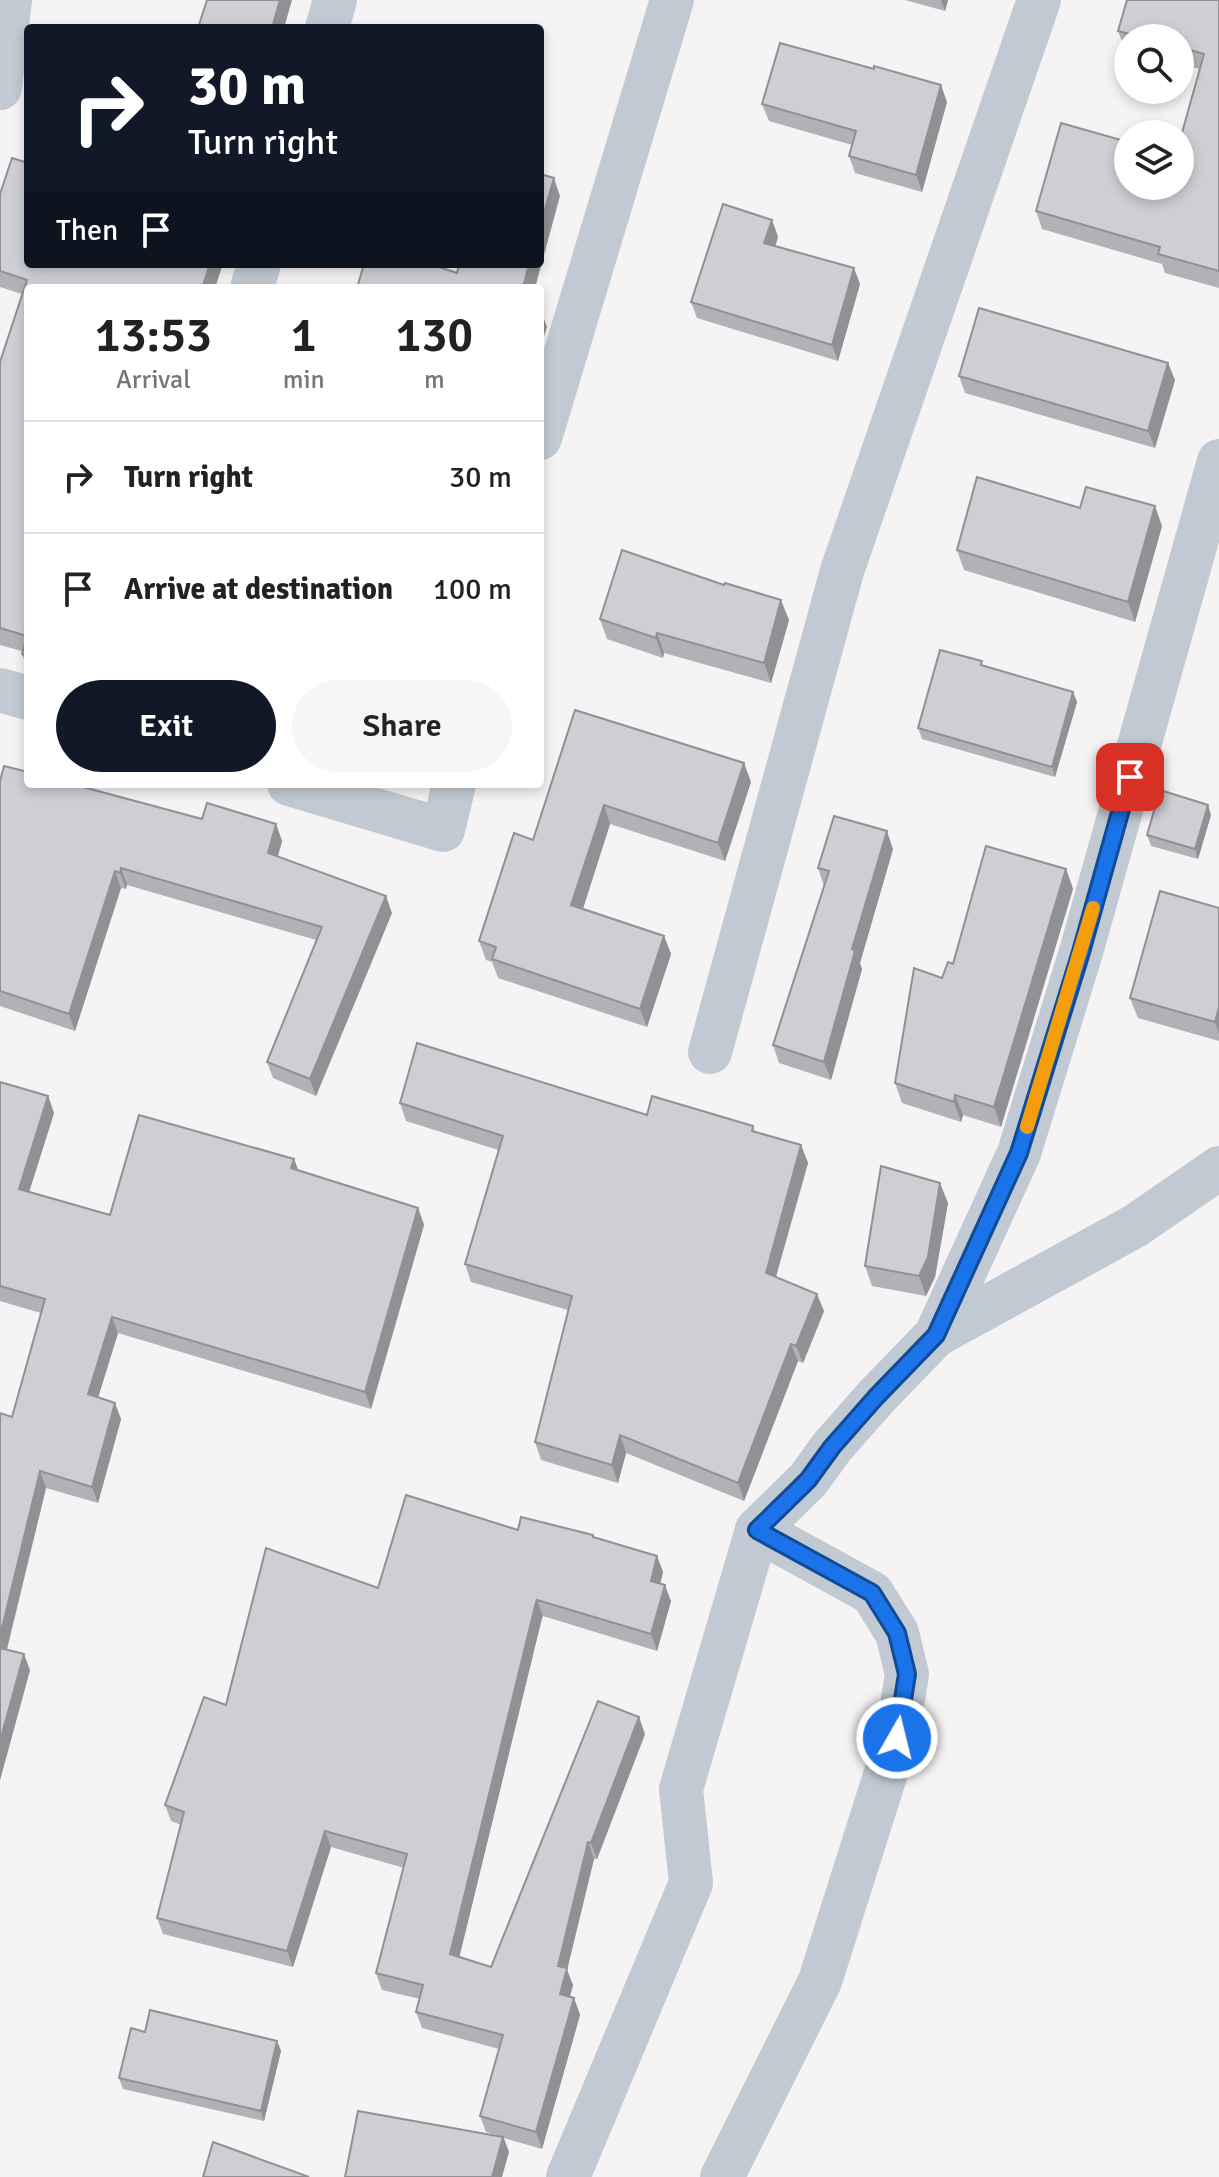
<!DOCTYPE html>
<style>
:root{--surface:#fff;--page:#f6f6f6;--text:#222;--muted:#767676;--line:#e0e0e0;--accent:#111827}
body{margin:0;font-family:Signika,sans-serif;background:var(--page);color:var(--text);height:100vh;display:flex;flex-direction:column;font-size:30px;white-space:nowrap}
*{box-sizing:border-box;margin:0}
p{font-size:26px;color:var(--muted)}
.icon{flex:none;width:44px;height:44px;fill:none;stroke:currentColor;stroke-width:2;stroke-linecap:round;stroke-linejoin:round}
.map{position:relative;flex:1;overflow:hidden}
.panel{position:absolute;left:24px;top:284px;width:520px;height:504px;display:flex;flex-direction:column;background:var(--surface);border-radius:8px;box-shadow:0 4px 12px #0003}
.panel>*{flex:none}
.banner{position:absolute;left:24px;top:24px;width:520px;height:244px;border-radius:8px;box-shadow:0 4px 12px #0003;background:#111827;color:#fff;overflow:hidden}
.buttons{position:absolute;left:1114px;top:24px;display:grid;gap:16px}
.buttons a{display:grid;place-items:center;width:80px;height:80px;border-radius:50%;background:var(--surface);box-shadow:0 4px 12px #0003;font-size:40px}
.pin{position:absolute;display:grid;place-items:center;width:68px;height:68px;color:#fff;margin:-34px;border-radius:16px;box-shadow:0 4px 12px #0006}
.me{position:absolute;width:88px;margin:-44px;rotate:8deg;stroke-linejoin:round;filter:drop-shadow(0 0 6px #0008)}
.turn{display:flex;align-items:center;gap:28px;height:168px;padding:0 32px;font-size:36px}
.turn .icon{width:104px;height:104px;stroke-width:2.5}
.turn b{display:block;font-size:56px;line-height:68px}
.then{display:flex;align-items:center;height:76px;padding:0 32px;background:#0003;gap:16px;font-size:30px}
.eta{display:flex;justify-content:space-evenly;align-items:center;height:136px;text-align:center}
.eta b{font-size:48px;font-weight:600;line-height:56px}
.cta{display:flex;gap:16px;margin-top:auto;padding:16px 32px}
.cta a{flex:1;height:92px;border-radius:48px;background:var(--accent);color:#fff;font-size:32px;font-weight:600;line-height:92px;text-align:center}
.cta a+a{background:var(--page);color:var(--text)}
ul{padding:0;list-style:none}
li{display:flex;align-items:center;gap:24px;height:112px;padding:0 32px;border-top:2px solid var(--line)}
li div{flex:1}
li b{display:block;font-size:30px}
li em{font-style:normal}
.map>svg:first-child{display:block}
</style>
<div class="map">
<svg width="1219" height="2177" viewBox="0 0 1219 2177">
<rect width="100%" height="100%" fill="#f5f3f3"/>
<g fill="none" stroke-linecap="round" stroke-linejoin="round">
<g stroke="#c1cad2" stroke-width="44">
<polyline points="327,28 335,0"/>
<polyline points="0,88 10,0"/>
<polyline points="252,288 259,264"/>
<polyline points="540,438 672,0"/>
<polyline points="0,690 28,698"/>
<polyline points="289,784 443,830 454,784"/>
<polyline points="710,1052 842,571 1039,0"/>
<polyline points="936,1335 1135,1226 1219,1168"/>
<polyline points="568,2177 691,1883 681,1789 757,1530 808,1480 832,1447 876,1397 936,1335 1019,1153 1081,952 1219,461"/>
<polyline points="722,2177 820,1981 897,1738 907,1674 897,1633 872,1593 757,1530"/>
</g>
</g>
<g fill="#b0b2b7">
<polygon points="905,0 948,0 945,11"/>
<polygon points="1219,0 1219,288 1165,273 1162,264 1042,229 1036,211 1180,186 1200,69 1180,64 1180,38 1128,38 1128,50 1125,49 1118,31"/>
<polygon points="947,102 922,192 855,173 849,156 852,145 769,121 762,104"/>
<polygon points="12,158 28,288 28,671 22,654 22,651 0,645 0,362 22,294 0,287 0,194"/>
<polygon points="772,220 778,237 775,246 860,284 838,361 697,318 691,302"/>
<polygon points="959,376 1175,380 1155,448 965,393"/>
<polygon points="1080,508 1162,526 1135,622 964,570 957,550"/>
<polygon points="600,619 789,620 771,683 664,653 663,658 607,639"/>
<polygon points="984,666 1073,692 1077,702 1055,777 922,739 918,728"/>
<polygon points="575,710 751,782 725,861 610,824 583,909 664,936 671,954 647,1027 498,978 492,962 486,960 479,941 533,840"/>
<polygon points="0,781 202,819 276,824 282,841 278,856 392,913 316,1096 273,1078 267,1062 316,940 127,885 126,889 121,888 75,1031 0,1006"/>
<polygon points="1211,815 1198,859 1151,846 1147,835"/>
<polygon points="893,849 860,963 862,969 831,1080 779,1063 773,1045 824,886 818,868"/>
<polygon points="1066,869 1073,889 1001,1127 963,1115 961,1122 902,1103 895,1083 942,978 953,964"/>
<polygon points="1219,908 1219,1041 1138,1018 1130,998"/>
<polygon points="0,1082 48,1096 54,1113 29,1192 110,1215 294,1159 298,1170 418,1208 424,1225 371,1409 118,1333 98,1397 121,1419 98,1503 46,1488 7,1650 30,1670 0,1780 0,1413 12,1417 41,1313 0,1301"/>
<polygon points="400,1103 647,1115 753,1126 755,1132 801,1145 808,1163 776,1277 824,1311 803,1363 798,1361 744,1501 626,1453 618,1483 541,1460 535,1442 568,1310 471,1282 465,1264 498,1150 406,1121"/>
<polygon points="948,1203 935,1277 926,1296 872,1286 865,1266"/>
<polygon points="518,1530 594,1538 657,1556 663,1572 660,1584 671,1601 657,1651 543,1616 542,1618 459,1957 491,1967 645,1734 597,1859 594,1859 567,1970 573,1985 570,1997 574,1998 580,2015 542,2149 504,2138 509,2152 496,2135 486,2132 480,2116 499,2049 422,2028 416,2012 420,1999 382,1990 376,1973 404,1868 331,1847 293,1967 163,1934 157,1918 181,1825 171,1821 165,1805 226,1705 378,1588"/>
<polygon points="277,2041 281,2051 264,2121 123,2089 119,2078"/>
</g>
<g fill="#909195">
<polygon points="280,0 292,0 284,28 272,28"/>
<polygon points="941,0 948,0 945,11"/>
<polygon points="941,85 947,102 922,192 916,175"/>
<polygon points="554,178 560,196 535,288 523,288 529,264 540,264 540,226"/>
<polygon points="772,220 778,237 771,260 764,243"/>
<polygon points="210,264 223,264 215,288 202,288"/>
<polygon points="854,268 860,284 838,361 832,345"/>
<polygon points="540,308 547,327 540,348"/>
<polygon points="1168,363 1175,380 1155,448 1148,431"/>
<polygon points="1155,506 1162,526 1135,622 1128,602"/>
<polygon points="781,600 789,620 771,683 764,663"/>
<polygon points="657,633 664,653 663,658 656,638"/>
<polygon points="1073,692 1077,702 1055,777 1052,767"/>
<polygon points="744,763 751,782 725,861 718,843"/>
<polygon points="604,805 610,824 578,924 571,905"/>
<polygon points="1208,805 1211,815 1198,859 1195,849"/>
<polygon points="276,824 282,841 274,869 268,853"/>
<polygon points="887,831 893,849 860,963 862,969 831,1080 824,1062 852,949"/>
<polygon points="121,868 127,885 126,889 120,873"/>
<polygon points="1066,869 1073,889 1001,1127 994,1107"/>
<polygon points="115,871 121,888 75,1031 69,1014"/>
<polygon points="386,896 392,913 316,1096 310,1079"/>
<polygon points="664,936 671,954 647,1027 640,1009"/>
<polygon points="1219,1007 1219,1034 1215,1022"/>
<polygon points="955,1095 963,1115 961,1122 954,1102"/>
<polygon points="48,1096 54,1113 25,1205 19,1189"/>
<polygon points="801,1145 808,1163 772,1290 766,1273"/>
<polygon points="294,1159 300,1175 291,1168"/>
<polygon points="940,1183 948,1203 935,1277 926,1296 919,1276"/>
<polygon points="418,1208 424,1225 371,1409 365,1392"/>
<polygon points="817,1294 824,1311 803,1363 796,1346"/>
<polygon points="112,1317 118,1333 94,1411 88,1394"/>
<polygon points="791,1344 798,1361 744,1501 738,1483"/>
<polygon points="115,1403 121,1419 98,1503 92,1487"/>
<polygon points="620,1435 626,1453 618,1483 612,1465"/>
<polygon points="40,1471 46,1488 3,1664 0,1655 0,1636"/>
<polygon points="657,1556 663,1572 657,1598 651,1581"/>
<polygon points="665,1585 671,1601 657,1651 651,1634"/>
<polygon points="537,1600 543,1616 542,1618 456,1971 450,1954 536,1602"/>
<polygon points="24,1654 30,1670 0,1780 0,1741"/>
<polygon points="639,1717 645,1734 597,1859 591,1843"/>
<polygon points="325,1831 331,1847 293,1967 287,1951"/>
<polygon points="588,1842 594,1859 567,1970 573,1985 566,2010 560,1994 558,1966"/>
<polygon points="574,1998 580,2015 542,2149 536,2132"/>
<polygon points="277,2041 281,2051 264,2121 261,2111"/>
<polygon points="503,2137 509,2152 502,2177 492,2177"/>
</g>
<g fill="#cdcfd5" stroke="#909195" stroke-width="2">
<polygon points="207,0 280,0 272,28 198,28"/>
<polygon points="1127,0 1219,0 1219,271 1158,254 1160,247 1036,211 1061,123 1128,142 1128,186 1180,186 1180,140 1204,54 1180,47 1180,38 1145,38 1118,31"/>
<polygon points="780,43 874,69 874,66 941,85 916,175 849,156 856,131 762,104"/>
<polygon points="12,158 28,163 28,264 210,264 202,288 28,288 28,657 22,654 27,636 0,628 0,362 27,280 0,271 0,194"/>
<polygon points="540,174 554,178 540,226"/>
<polygon points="723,204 772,220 764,243 854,268 832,345 691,302"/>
<polygon points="364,264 430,264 457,273 459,264 529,264 523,288 357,288"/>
<polygon points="979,308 1168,363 1148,431 959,376"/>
<polygon points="977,477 1080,508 1086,487 1155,506 1128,602 957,550"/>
<polygon points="622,550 724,585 725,583 781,600 764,663 657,633 656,638 600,619"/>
<polygon points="940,650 982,661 981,665 1073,692 1052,767 918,728"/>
<polygon points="575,710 744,763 718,843 604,805 571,905 664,936 640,1009 492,959 496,947 479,941 514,833 533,840"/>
<polygon points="4,766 28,772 28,784 72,784 202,819 207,803 276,824 268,853 386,896 310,1079 267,1062 322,927 121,868 120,873 115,871 69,1014 0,991 0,781"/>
<polygon points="1160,790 1208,805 1195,849 1147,835"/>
<polygon points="834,816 887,831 852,949 855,951 824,1062 773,1045 829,871 818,868"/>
<polygon points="986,846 1066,869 994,1107 955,1095 954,1102 895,1083 914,968 942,978 948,962 953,964"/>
<polygon points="1160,891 1219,908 1219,1007 1215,1022 1130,998"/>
<polygon points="417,1043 647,1115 652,1096 753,1126 752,1131 801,1145 766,1273 817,1294 796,1346 791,1344 738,1483 620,1435 612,1465 535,1442 572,1296 465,1264 503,1136 400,1103"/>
<polygon points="0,1082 48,1096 19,1189 110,1215 139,1115 294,1159 291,1168 418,1208 365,1392 112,1317 88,1394 115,1403 92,1487 40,1471 0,1636 0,1413 12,1417 45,1299 0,1286"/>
<polygon points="881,1166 940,1183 928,1257 919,1276 865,1266"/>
<polygon points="406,1495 518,1530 521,1517 593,1535 593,1537 657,1556 651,1581 665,1585 651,1634 537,1600 536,1602 450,1954 491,1967 598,1701 639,1717 591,1843 588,1842 558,1966 567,1968 560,1994 574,1998 536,2132 480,2116 503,2035 416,2012 423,1985 376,1973 407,1854 325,1831 287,1951 157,1918 184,1812 165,1805 204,1697 226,1705 266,1548 378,1588"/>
<polygon points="0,1648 24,1654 0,1741"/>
<polygon points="150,2010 277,2041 261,2111 119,2078 131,2028 145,2032"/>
<polygon points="358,2111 503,2137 492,2177 345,2177"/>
<polygon points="213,2142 309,2177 203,2177"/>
</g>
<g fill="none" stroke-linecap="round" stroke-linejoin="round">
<defs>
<polyline id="route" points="897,1738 907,1674 897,1633 872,1593 757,1530 808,1480 832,1447 876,1397 936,1335 1019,1153 1081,952 1130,777"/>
</defs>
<use href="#route" stroke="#114b97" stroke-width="20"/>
<use href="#route" stroke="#1a73e8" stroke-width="14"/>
<polyline stroke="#f59e0b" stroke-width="14" points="1027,1127 1093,908"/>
</g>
</svg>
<div class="buttons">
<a><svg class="icon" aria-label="search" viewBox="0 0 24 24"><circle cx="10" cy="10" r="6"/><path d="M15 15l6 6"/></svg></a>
<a><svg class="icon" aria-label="layers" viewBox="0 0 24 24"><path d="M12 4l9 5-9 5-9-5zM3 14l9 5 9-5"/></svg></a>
</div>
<div class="pin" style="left:1130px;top:777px;background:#d93025"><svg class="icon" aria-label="arrive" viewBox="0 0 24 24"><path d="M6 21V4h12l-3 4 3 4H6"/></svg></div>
<svg class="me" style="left:897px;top:1738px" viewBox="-20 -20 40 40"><circle r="17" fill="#1a73e8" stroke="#fff" stroke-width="3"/><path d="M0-11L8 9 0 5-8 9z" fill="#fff"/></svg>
<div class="banner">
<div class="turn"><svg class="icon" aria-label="right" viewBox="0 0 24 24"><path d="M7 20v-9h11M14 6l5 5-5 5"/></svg><div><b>30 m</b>Turn right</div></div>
<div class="then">Then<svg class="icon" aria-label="arrive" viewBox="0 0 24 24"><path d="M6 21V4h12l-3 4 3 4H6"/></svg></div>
</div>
<section class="panel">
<div class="eta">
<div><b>13:53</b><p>Arrival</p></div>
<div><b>1</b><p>min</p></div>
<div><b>130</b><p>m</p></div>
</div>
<ul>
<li><svg class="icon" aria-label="right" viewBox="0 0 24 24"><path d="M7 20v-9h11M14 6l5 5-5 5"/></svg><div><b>Turn right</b></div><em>30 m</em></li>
<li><svg class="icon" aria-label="arrive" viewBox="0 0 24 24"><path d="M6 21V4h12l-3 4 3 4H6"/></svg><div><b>Arrive at destination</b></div><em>100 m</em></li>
</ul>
<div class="cta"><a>Exit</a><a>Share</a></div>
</section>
</div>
